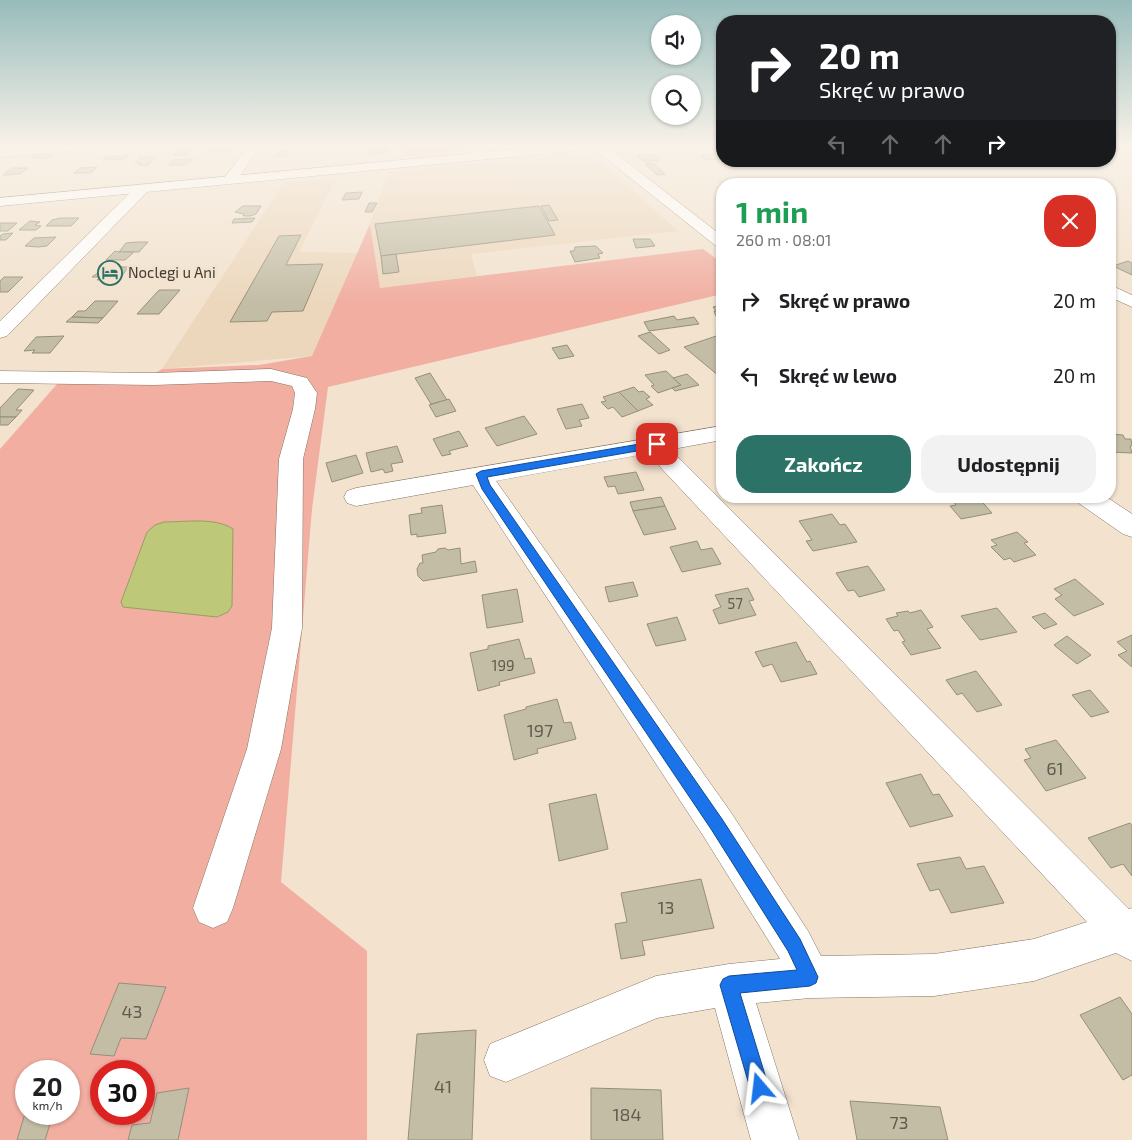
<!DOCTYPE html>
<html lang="pl">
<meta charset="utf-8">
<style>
:root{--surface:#fff;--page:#f2f2f2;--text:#202124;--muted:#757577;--accent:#2d7266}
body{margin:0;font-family:"Exo 2",sans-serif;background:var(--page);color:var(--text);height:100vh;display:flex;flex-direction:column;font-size:19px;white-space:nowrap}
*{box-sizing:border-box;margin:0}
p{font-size:16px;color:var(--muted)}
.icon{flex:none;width:28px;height:28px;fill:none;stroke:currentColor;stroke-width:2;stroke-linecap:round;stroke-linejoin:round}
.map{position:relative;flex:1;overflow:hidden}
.sheet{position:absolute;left:716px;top:178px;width:400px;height:325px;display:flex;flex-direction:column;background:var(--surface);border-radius:20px;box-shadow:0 1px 4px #0004}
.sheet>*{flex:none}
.banner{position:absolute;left:716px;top:15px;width:400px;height:152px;border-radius:20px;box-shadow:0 1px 4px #0004;background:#202124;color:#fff;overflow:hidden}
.tools{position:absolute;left:651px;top:15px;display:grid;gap:10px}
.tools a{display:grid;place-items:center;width:50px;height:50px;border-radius:50%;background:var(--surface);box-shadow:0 1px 4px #0004;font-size:25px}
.speed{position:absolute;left:15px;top:1060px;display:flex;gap:10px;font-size:25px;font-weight:700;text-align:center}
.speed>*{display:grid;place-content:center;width:65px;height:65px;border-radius:50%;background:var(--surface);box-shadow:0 1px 4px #0004;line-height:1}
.speed small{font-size:12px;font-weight:400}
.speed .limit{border:8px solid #d22;background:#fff;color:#111}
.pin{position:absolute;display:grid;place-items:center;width:42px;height:42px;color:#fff;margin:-21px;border-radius:10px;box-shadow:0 2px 8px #0006}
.me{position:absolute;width:55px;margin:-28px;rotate:343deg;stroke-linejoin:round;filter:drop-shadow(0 0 4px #0008)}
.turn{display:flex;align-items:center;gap:18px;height:105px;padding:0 20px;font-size:22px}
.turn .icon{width:65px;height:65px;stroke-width:2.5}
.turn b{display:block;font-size:35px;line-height:42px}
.lanes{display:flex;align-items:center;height:48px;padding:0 20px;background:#0003;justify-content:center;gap:25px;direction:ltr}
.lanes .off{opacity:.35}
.round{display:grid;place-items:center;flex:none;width:52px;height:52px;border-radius:20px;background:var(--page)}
.overview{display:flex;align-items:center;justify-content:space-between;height:85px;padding:0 20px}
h1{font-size:30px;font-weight:700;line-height:38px;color:#1e9e55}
.button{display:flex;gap:10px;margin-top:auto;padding:10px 20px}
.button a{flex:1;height:58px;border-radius:20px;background:var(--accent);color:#fff;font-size:20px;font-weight:700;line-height:58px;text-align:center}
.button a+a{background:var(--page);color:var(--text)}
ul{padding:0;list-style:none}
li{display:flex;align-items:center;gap:15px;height:75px;padding:0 20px}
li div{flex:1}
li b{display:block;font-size:19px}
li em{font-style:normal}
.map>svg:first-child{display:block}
</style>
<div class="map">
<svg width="1132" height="1140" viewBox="0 0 1132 1140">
<rect width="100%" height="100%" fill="#f2e2ce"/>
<g fill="#ecd7bc">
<polygon points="560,155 593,156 678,231 471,254 477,276 380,288 370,224 389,172"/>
<polygon points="336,178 299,252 358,253 313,356 162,369 284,182"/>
</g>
<g fill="#f1aea1" fill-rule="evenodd">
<polygon points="402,145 462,145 471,149 404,157"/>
<path d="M370,224L380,288L703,249L722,263V294L328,387L312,509L281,882L367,951V1140H0V449L58,383L137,384L162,369L259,365L312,356ZM26,1071H69V1114H26ZM101,1071H144V1114H101Z"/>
</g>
<path fill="#bdc978" stroke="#989e63" d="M164,522C186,522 215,517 233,529L232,606L228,612L217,617L123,607L121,602L147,532L155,525Z"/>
<g fill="#c3bda6" stroke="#958f79">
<polygon points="216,145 234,145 230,151 211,151"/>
<polygon points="194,147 188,155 174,155 180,148"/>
<polygon points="386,148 386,153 371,154 371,149"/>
<polygon points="278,151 290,151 287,156 275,156"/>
<polygon points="54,154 50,158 31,158 36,155"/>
<polygon points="647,154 654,155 660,160 644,162 637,156"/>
<polygon points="715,154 722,159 707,160 701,156"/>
<polygon points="107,156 129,156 125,159 103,160"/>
<polygon points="140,157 156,157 148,165 138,165 140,163 135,163"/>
<polygon points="193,159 184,165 169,165 173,160"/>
<polygon points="914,161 934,161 937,163 923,166"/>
<polygon points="653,163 665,174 657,175 645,164"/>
<polygon points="97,167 91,173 74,173 80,168"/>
<polygon points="11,168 28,168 20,174 3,175"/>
<polygon points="893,180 899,184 881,184 878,182"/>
<polygon points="362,192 359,199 342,200 346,193"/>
<polygon points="369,203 377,203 372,212 365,212"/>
<polygon points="549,205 558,220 549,221 541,206"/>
<polygon points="243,206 261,206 256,214 250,216 243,216 244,214 235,212"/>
<polygon points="539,206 555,235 381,256 375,224"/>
<polygon points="60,218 79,218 71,226 46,226 52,220"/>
<polygon points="255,218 252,222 232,223 234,219"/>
<polygon points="30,221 40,222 35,225 41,226 36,230 19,230"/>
<polygon points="0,223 17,223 8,231 0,231"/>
<polygon points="13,233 6,240 0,240 0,236 3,234"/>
<polygon points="301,235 286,265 323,264 303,311 272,312 267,321 230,322 279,236"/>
<polygon points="56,237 47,246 38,247 25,246 34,238"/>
<polygon points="633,239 650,239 655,246 636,248"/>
<polygon points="137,242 148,242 139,252 119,252 126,243"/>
<polygon points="596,246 603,253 598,254 600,258 575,262 570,251 574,251 575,247"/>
<polygon points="115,251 119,252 134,252 125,260 106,260"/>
<polygon points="396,254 399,272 383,274 381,256"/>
<polygon points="1128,261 1132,263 1132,275 1113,266"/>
<polygon points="106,267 128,267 120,279 97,280 100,277 92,277"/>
<polygon points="4,277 23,277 8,292 0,292 0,281"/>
<polygon points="159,290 180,290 159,314 137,314"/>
<polygon points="95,301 118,301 103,318 72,317 78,311 85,311"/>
<polygon points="722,305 722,316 716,316 714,311 716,311 713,307"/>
<polygon points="674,316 677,320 694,317 699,324 649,331 644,322"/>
<polygon points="72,317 103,318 98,323 66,322"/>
<polygon points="650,332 670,350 659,354 638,336"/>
<polygon points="722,334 722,375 719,376 684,347"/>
<polygon points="64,336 50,353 32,353 35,350 24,351 36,337"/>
<polygon points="567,345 574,356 559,359 552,348"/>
<polygon points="666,371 681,385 658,393 651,386 654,385 645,375"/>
<polygon points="430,373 447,400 431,404 415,378"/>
<polygon points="687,374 699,385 675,391 672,388 681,385 673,378"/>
<polygon points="634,387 639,392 643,391 650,397 646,399 653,405 638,411 619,392"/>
<polygon points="18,389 34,390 16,410 22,410 16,417 0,417 0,408"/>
<polygon points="619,392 638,411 622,417 613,407 608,409 601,402 606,401 603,397"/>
<polygon points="449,399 456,411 436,417 429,405"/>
<polygon points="582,404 589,418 579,420 582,426 566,429 557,409"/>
<polygon points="524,416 537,434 497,446 485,428"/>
<polygon points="0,417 16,417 8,425 0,425"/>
<polygon points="459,431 468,446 449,451 451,454 442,456 433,439"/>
<polygon points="1110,434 1123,435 1125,439 1131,439 1132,446 1130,446 1132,453 1110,452"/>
<polygon points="397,446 403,462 391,464 393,471 385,473 383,469 371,472 366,453"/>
<polygon points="356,455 363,473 332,482 326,463"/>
<polygon points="636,472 644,490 618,494 615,486 608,487 604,477"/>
<polygon points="977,496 992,513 961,519 950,506 956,505 949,497"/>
<polygon points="661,497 665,506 633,511 630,502"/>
<polygon points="442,505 446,533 417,537 417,534 411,535 409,515 422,513 421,508"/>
<polygon points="665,506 676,529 644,535 633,511"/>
<polygon points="832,514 840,525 845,524 857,542 813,551 806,541 812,540 799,521"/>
<polygon points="1017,532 1028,542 1024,543 1036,555 1014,562 1010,558 1004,560 991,547 997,545 991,540"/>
<polygon points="697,541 701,550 712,548 721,564 682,572 670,547"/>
<polygon points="445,548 448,550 460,548 461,564 475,561 477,572 423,581 418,576 417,569 420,563 423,563 422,555 436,552 438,549"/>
<polygon points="868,566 885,590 859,597 854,590 848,591 836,573"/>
<polygon points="1075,579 1104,604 1074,616 1055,599 1062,595 1054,589"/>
<polygon points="633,582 638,596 609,602 605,587"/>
<polygon points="748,588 754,600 749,601 756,615 719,624 713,610 721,607 715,595"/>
<polygon points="517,589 523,622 487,628 482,595"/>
<polygon points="997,608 1017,632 980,640 961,616"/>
<polygon points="921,610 933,627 927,629 941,648 911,655 902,642 905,641 898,630 894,631 886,619 898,616 896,613 908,611 910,613"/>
<polygon points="1045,613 1057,624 1044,629 1032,617"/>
<polygon points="677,617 686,640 656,646 647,624"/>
<polygon points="1132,635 1132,667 1118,655 1127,651 1117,642"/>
<polygon points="1067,636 1091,655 1077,664 1054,645"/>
<polygon points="519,639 525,659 531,658 535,673 499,682 500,685 478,691 470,653 488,649 488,646"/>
<polygon points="796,642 807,662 810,661 817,674 781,682 772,664 763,667 755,652"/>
<polygon points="976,671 1002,705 977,712 962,693 957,695 946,680"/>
<polygon points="1090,690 1109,712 1091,717 1072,695"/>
<polygon points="557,699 564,723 571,722 576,739 537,749 538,753 514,760 504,715 526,709 526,707"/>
<polygon points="1056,740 1086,778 1046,791 1024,760 1031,758 1025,749"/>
<polygon points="921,774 933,795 939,794 953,816 910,827 886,783"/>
<polygon points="596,794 608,849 559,861 549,804"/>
<polygon points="1130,823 1132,826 1132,876 1123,864 1111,868 1088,838"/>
<polygon points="960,857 966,869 984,866 1004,903 951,913 939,889 930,891 917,864"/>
<polygon points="701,879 714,928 642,941 645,955 621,959 615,924 627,922 621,893"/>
<polygon points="119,983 166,987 146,1039 121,1038 114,1056 90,1054"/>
<polygon points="1120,997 1132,1014 1132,1075 1123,1080 1080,1015"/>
<polygon points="476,1030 472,1140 408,1140 417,1034"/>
<polygon points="189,1088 178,1140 128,1140 132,1125 150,1123 157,1093"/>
<polygon points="591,1088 661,1090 663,1140 591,1140"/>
<polygon points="850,1101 940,1107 948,1140 857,1140"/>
<polygon points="26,1110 26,1114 53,1114 45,1140 17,1140"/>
</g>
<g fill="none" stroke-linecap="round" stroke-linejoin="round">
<defs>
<g id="minor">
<polygon points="51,145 75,145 76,147 70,151 0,157 0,149"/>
<polygon points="249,145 261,145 235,183 225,183 223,180"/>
<polygon points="464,145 478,145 492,156 490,159 480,159"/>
<polygon points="142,185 147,186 149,189 147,192 7,336 0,338 0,321 137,186"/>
<polygon points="1110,285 1132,295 1132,307 1110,297"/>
<polygon points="271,369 307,378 317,393 315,409 303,459 302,628 281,749 233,908 227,922 213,928 199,922 193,908 247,749 272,628 279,459 293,409 295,393 292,386 271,381 154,385 0,383 0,371 154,373"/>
<path d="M722,426V440L673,449L677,456L1129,909L1132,908V961L1116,953L1034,981L934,996L810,998L756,1003L799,1140H751L715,1008L657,1018L506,1082L490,1076L484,1060L490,1044L656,976L729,964L780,959L704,837L473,485L356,506L347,503L344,497L347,491L356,488ZM651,453L661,468L1087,922L1034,939L934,954L821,956L808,931L730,811L496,481Z"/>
</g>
<g id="major">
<polygon points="559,145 605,145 722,236 722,248 716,246 594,149 0,206 0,198"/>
<polygon points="1074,496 1105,496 1132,514 1132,537 1123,534 1077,502"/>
</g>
</defs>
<use href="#minor" stroke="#847664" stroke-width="1"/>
<use href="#major" stroke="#847664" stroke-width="1"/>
<use href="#minor" fill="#fff" fill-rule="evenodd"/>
<use href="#major" fill="#fff" fill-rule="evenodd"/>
</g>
<linearGradient id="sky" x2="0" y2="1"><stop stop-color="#97bcbb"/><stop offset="0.48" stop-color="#f9f2e9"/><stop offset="1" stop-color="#f9f2e9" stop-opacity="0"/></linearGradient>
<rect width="1132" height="304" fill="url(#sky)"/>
<polygon fill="#1a73e8" stroke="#114b97" points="657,441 660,442 660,447 487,477 490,485 722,819 800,939 818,977 816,983 810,986 740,993 769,1088 766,1095 760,1098 753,1095 750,1088 720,985 723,979 729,976 797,970 788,951 711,829 482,489 476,474 481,471"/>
<defs>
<symbol id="hotel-ring" viewBox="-11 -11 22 22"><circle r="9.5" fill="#f2e2ce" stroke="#2d7266" stroke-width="1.5"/><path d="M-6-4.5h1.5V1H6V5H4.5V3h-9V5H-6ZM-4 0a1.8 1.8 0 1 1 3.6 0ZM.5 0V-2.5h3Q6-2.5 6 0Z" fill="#2d7266"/></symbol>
</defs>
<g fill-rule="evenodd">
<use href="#hotel-ring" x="96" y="259" width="28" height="28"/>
</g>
<g text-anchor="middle" stroke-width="5" stroke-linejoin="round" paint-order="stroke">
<g font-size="15" fill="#423b33" stroke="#f2e2ce" text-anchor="start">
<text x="128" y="278">Noclegi u Ani</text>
</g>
<g font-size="15" fill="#625c50">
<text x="735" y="609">57</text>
<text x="503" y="671">199</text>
</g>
<g font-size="18" fill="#625c50">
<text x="540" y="737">197</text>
<text x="1055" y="775">61</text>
<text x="666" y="914">13</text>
<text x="132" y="1018">43</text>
<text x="443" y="1093">41</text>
<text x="627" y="1121">184</text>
<text x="899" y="1129">73</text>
</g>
</g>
</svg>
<div class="tools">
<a><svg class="icon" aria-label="sound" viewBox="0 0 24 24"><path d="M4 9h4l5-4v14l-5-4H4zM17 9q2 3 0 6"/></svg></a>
<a><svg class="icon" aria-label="search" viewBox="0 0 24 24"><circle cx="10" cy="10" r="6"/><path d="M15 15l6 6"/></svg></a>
</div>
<div class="speed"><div>20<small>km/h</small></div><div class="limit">30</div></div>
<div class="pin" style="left:657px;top:444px;background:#d93025"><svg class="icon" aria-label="arrive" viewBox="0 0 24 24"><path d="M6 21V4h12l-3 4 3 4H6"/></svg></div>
<svg class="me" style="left:760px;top:1088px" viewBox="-20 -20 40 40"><path d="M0-17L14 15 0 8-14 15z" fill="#1a73e8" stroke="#fff" stroke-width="4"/></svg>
<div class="banner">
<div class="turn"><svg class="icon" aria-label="right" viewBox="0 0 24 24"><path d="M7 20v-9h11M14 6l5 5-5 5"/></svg><div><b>20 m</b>Skręć w prawo</div></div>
<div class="lanes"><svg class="icon off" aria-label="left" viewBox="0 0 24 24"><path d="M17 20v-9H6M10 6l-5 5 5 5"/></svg><svg class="icon off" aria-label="ahead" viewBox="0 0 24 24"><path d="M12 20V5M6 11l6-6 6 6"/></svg><svg class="icon off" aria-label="ahead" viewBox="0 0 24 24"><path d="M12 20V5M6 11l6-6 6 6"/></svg><svg class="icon" aria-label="right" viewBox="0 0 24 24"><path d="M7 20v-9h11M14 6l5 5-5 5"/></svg></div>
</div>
<section class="sheet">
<div class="overview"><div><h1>1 min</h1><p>260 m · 08:01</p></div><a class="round" style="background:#d93025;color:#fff"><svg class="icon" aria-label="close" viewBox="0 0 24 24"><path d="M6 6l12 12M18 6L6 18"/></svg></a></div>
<ul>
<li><svg class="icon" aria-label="right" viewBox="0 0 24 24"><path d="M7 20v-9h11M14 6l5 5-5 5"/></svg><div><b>Skręć w prawo</b></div><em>20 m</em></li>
<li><svg class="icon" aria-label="left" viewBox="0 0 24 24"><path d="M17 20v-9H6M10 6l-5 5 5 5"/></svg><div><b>Skręć w lewo</b></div><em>20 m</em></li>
</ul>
<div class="button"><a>Zakończ</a><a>Udostępnij</a></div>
</section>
</div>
